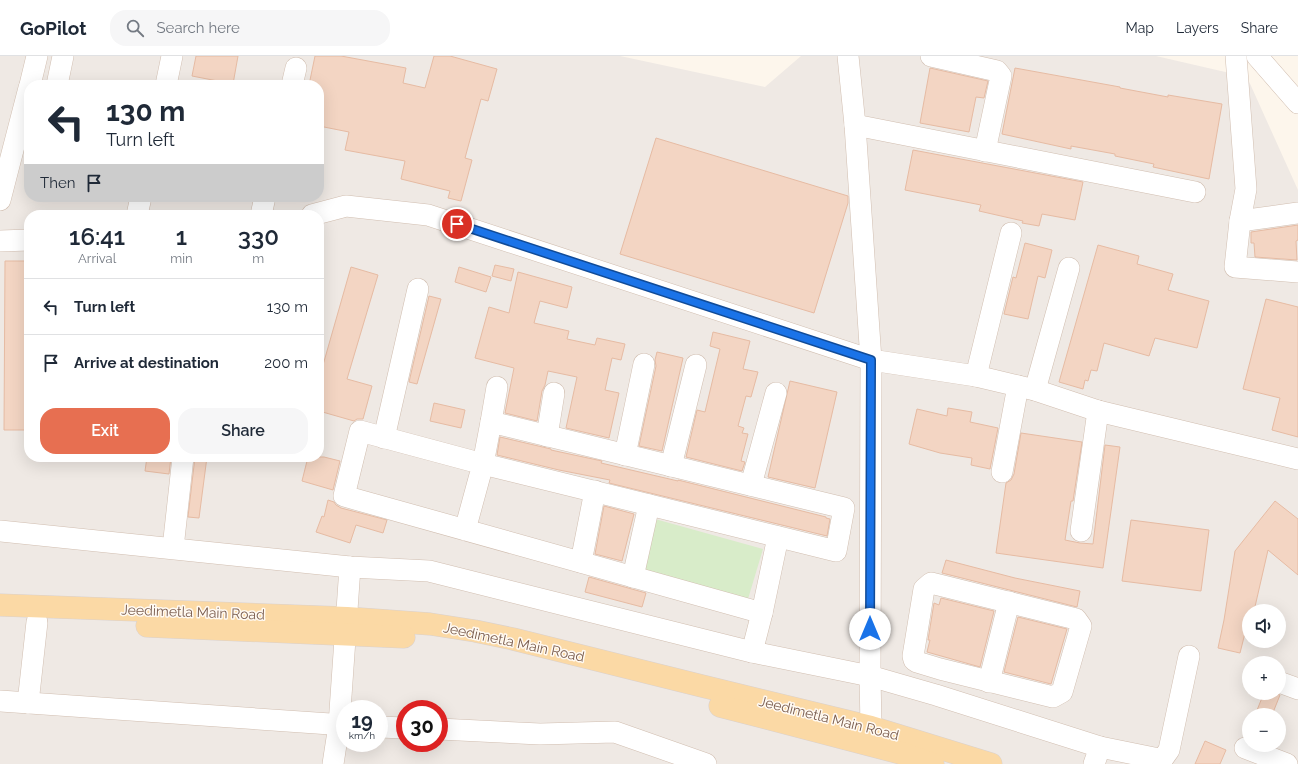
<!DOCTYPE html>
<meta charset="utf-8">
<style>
:root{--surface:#fff;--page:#f6f6f7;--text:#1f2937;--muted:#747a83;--line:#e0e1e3;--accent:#e76f51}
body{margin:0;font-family:Raleway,sans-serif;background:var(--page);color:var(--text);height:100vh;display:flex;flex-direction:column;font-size:15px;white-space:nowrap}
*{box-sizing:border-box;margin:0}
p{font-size:13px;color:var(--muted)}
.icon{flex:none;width:22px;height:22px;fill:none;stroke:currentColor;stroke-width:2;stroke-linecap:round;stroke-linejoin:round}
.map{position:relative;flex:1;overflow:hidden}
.panel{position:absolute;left:24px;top:154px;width:300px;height:252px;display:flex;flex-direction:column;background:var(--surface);border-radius:16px;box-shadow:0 4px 16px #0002}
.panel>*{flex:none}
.hud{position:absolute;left:24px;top:24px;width:300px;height:122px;border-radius:16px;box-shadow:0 4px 16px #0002;background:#fff;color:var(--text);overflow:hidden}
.tools{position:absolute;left:1242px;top:548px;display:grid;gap:8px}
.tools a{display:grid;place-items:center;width:44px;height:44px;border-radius:50%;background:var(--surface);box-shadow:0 4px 16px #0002;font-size:20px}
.speed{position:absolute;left:336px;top:644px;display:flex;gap:8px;font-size:20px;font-weight:700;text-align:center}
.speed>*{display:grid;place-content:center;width:52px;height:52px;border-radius:50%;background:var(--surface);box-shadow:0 4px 16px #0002;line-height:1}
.speed small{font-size:10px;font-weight:400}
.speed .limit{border:6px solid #d22;background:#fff;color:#111}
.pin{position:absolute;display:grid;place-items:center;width:34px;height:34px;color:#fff;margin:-17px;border:2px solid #fff;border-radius:50%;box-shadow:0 1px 4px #0007}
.me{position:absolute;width:44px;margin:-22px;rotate:0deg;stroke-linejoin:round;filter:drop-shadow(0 0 3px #0008)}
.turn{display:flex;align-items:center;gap:14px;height:84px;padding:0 16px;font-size:18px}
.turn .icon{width:52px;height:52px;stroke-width:2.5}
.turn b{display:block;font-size:28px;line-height:34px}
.then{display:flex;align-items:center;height:38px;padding:0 16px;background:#0003;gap:8px;font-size:15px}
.eta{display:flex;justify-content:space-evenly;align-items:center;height:68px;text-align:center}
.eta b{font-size:24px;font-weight:600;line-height:28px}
.action{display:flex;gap:8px;margin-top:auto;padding:8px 16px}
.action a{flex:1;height:46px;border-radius:16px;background:var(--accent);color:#fff;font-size:16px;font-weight:600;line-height:46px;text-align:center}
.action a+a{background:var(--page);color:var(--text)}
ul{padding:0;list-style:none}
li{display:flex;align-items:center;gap:12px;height:56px;padding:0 16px;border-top:1px solid var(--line)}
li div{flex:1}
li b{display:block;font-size:15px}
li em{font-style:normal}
header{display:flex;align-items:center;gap:24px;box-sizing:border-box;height:56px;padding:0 20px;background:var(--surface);border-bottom:1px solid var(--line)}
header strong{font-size:19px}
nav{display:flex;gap:22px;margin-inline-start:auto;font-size:14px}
.search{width:280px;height:36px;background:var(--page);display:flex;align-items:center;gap:10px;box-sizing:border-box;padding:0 14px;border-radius:16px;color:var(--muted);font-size:15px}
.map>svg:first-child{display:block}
</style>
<header>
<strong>GoPilot</strong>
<div class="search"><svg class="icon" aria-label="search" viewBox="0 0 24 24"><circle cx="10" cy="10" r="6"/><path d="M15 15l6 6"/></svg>Search here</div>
<nav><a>Map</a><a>Layers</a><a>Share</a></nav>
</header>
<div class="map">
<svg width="1298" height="708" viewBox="0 0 1298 708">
<rect width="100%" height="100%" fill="#fdf6ec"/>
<path fill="#efe9e4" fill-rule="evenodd" d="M0,0H620L765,31L801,0H1156L1247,21L1298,134V708H0ZM29,29H319V141H29ZM29,159H319V401H29ZM1249,555H1279V585H1249ZM1249,607H1279V637H1249ZM345,653H379V687H345ZM405,653H439V687H405ZM1249,659H1279V689H1249Z"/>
<polygon fill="#d8ecc9" points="655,463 763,493 748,543 640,512"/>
<g fill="#f3d5c3" stroke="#e6bba3">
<polygon points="196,0 238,0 233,28 192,20"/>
<polygon points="315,0 341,0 406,12 403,27 425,32 434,0 450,0 497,13 488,45 481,43 465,102 472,104 461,145 448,142 450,135 401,123 405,105 345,94 349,76 319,70 319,29 309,29"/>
<polygon points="930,12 988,25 984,42 976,41 969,76 920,67"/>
<polygon points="1015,12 1120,31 1120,32 1168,41 1168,39 1222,48 1209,123 1153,111 1154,108 1115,100 1115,98 1071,90 1071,93 1002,78"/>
<polygon points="656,82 848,140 848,147 814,257 620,198"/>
<polygon points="913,94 1083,126 1075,164 1042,158 1039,170 1022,167 1023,165 979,155 981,149 905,134"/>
<polygon points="1298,169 1298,184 1296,185 1297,204 1255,201 1254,187 1251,187 1251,176"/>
<polygon points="1025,187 1052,194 1045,222 1038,220 1028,263 1004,258 1013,221 1016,222"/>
<polygon points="1098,189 1139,200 1137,208 1173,218 1168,234 1209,245 1197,292 1155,282 1149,300 1104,287 1097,315 1091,314 1088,325 1085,324 1083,333 1059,326"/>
<polygon points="5,205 29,205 29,374 4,374"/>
<polygon points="495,209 514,213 511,225 492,220"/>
<polygon points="351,211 378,219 347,323 372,330 363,363 357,363 354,365 319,355 319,323"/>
<polygon points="459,211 491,221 486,236 455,226"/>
<polygon points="518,216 572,231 567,252 540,245 534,267 569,275 567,283 595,289 597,282 625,288 621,304 612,302 605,334 619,337 609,382 566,372 577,321 548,315 545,329 542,335 537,365 505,357 514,312 475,302 489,251 509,257"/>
<polygon points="429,240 441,243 417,328 409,326"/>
<polygon points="1266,243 1298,251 1298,381 1272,374 1280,342 1243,333"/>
<polygon points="713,276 750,285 743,313 758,316 751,341 746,340 738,370 744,372 742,377 748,378 741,405 745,406 742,415 686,401 697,354 705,356 720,293 710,290"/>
<polygon points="657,296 683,302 662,395 639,390 656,310 655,304"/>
<polygon points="790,325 837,336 815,432 768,421"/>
<polygon points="434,347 465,354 461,372 430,365"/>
<polygon points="948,352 972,356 970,366 998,372 990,413 971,409 972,402 940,397 909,388 917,353 947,360"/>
<polygon points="1021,377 1082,386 1073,445 1071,445 1065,484 1080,487 1093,488 1105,389 1120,391 1103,512 996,497 1006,427 1011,424 1014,418"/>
<polygon points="500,381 551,393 551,394 574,399 602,405 601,407 678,425 678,424 826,461 826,462 830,463 827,480 609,427 610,424 559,414 497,399"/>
<polygon points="147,401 171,401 169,418 145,415"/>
<polygon points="195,401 207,401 199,462 188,461"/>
<polygon points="308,401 324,401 340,405 333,434 302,425"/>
<polygon points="328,444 334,446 336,449 341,452 387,464 383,477 356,469 350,487 316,476 322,460 324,461"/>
<polygon points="1275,445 1298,463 1298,519 1268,494 1254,555 1249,555 1249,570 1247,569 1240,597 1218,592 1224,564 1235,495"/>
<polygon points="604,450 634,458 622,505 595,498"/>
<polygon points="1131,464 1209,474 1201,535 1122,525"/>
<polygon points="946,504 1015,522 1080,535 1077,551 942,517"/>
<polygon points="589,521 646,537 642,551 585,536"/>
<polygon points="941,542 994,555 980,611 927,596 930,584 928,584 934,547 939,549"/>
<polygon points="1018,561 1067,573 1051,628 1004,616"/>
<polygon points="1264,637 1274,637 1280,639 1272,659 1255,659"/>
<polygon points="1205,685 1226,694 1220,708 1195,708"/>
</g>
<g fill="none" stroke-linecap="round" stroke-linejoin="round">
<defs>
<g id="minor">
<polyline points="848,0 855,69 871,304 870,620 871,671"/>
<polyline points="931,0 997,15 1001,20 985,95"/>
<polyline points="1236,0 1246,133 1240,165"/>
<polyline points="1257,0 1298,47"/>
<polyline points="30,29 37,0"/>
<polyline points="57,29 63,0"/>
<polyline points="166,29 172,0"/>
<polyline points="292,29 296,12"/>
<polyline points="855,69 1195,136"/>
<polyline points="0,144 29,32"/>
<polyline points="1298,157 1240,165 1235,211 1298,216"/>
<polyline points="137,159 141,141"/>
<polyline points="261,159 265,141"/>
<polyline points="312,159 346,150 428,159 871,304 976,320 1035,334 1098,355 1298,403"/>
<polyline points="0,185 29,184"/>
<polyline points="976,320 1011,177"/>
<polyline points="1035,334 1069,212"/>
<polygon points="491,366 844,452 836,495 483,408"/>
<polyline points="491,366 497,331"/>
<polyline points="547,380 554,337"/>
<polyline points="384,382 418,233"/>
<polyline points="625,399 644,308"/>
<polyline points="671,410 696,309"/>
<polyline points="1002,416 1018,330"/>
<polyline points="751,429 776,337"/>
<polyline points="465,474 483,408 360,375 344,440 762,557 778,481"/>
<polyline points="0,475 350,511 429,515 752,596 870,620 936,639 1100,691 1094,708"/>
<polyline points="1081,475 1098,355"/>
<polyline points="173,492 183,401"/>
<polyline points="581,506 595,435"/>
<polyline points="633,521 649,449"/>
<polygon points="931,527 1076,563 1081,570 1062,636 1053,641 940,613 917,606 914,604 913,600 924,533"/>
<polyline points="752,596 762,557"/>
<polyline points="989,626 1009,546"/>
<polyline points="1279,626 1298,633"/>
<polyline points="0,645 345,669"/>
<polyline points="28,647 37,566"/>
<polyline points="379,671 405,672"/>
<polyline points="439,673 540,678 615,676 706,708"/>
<polyline points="1100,691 1159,703 1164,701 1169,694 1189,600"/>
<polyline points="1245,692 1287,708"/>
<polyline points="333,708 339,669 350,511"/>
</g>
<g id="major">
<polyline points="0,549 347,562 430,568 475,575 513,583 702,630 871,671 991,708"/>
<polyline points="147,570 404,581"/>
<polyline points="720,650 904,698 933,708"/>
</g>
</defs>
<use href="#minor" stroke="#d1beb0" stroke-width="22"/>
<use href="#major" stroke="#dad1cd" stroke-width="23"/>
<use href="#minor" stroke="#fff" stroke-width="21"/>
<use href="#major" stroke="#fbd9a5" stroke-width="22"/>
</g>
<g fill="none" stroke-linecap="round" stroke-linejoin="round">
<defs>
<polyline id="route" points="457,168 871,304 870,573"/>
</defs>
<use href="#route" stroke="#114b97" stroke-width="10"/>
<use href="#route" stroke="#1a73e8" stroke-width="7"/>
</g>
<g text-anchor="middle" stroke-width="3" stroke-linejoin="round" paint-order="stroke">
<g font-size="14" fill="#7a5c4d" stroke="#fffaf3">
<text transform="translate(193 556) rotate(2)" y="5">Jeedimetla Main Road</text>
<text transform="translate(514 586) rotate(12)" y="5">Jeedimetla Main Road</text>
<text transform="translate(829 662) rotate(14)" y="5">Jeedimetla Main Road</text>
</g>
</g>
</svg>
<div class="tools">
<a><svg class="icon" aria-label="sound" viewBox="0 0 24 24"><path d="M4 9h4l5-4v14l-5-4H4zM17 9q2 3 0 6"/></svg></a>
<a>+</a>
<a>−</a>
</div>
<div class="speed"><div>19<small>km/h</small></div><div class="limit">30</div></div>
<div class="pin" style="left:457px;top:168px;background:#d93025"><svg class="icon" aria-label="arrive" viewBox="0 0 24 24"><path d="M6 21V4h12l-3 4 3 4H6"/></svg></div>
<svg class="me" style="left:870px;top:573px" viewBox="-20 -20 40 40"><circle r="19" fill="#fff"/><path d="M0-13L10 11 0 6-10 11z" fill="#1a73e8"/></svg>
<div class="hud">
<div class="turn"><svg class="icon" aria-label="left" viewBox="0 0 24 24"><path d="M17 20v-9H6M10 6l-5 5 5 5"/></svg><div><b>130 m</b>Turn left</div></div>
<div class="then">Then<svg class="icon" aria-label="arrive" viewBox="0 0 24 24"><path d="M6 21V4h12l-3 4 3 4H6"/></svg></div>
</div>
<section class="panel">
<div class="eta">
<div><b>16:41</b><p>Arrival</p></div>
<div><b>1</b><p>min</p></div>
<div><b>330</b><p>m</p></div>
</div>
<ul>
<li><svg class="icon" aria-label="left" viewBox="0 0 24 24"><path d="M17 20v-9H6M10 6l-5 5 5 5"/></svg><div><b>Turn left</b></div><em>130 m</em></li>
<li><svg class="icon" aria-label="arrive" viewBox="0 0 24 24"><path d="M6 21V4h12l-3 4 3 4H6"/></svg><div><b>Arrive at destination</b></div><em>200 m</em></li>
</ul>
<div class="action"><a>Exit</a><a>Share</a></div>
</section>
</div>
